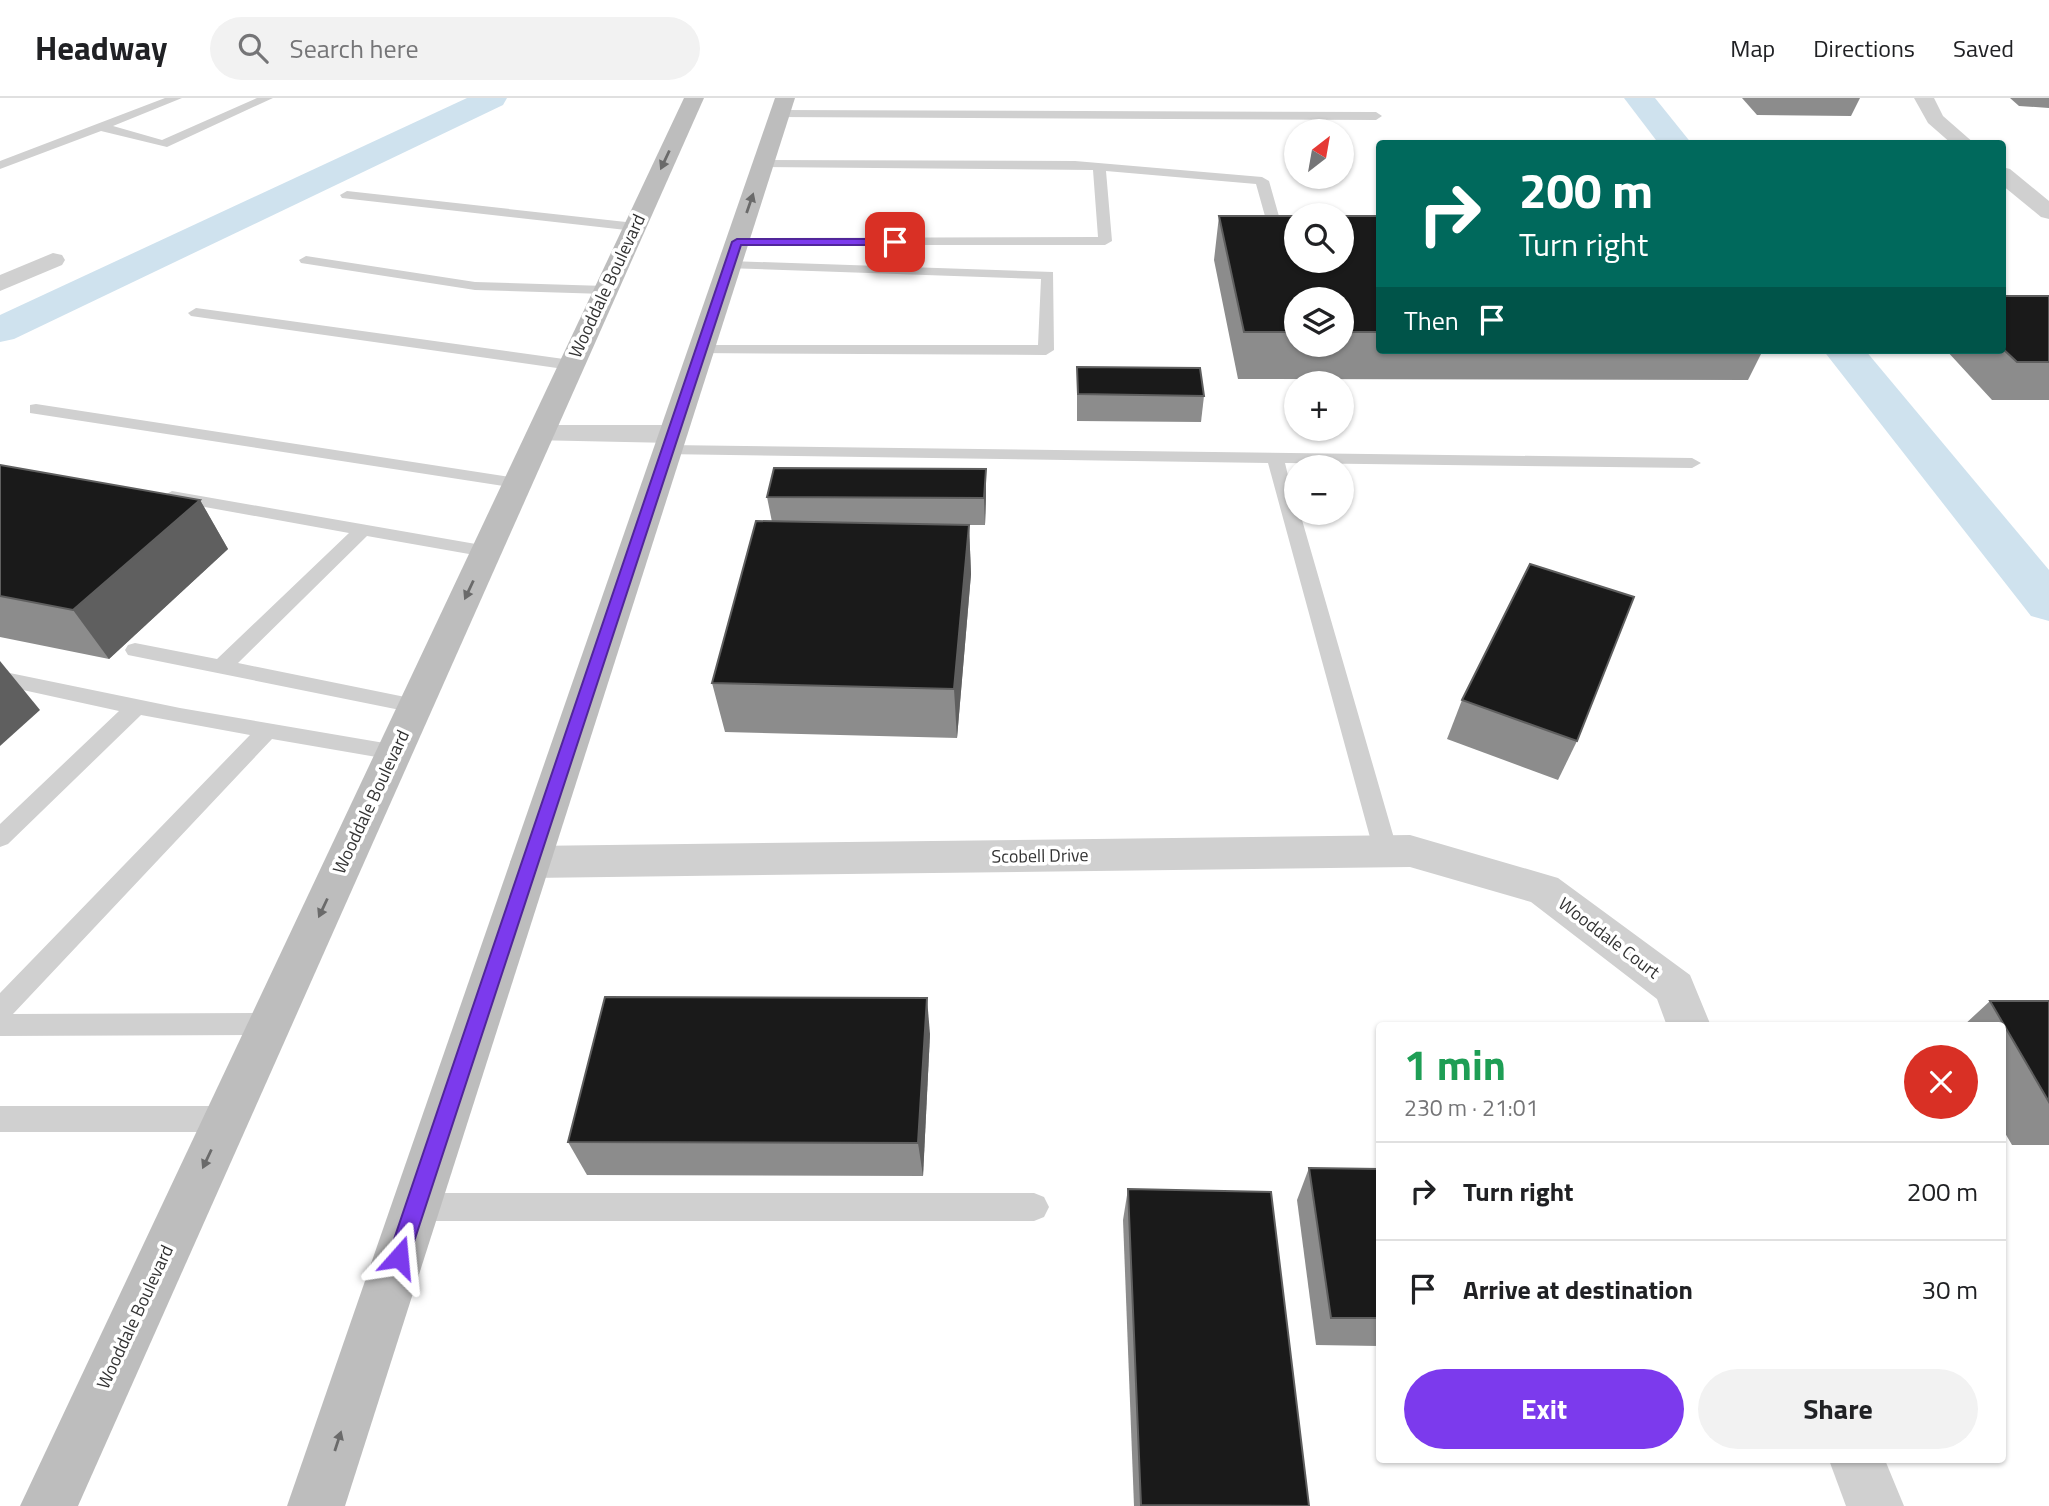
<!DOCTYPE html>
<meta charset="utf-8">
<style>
:root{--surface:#fff;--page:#f2f2f2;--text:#202124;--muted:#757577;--line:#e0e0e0;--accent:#7c3aed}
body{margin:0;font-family:"Titillium Web",sans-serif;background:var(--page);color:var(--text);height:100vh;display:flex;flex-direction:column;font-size:26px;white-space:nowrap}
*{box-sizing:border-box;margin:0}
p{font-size:23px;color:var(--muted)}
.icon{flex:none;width:38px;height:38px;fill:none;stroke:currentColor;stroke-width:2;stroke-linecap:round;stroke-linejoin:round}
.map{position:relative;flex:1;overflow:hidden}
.sheet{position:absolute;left:1376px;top:924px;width:630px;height:441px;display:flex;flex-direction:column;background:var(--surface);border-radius:7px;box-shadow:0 2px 5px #0004}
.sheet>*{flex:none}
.guide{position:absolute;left:1376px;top:42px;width:630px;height:214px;border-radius:7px;box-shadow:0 2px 5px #0004;background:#00695c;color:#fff;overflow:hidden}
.needle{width:46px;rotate:31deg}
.controls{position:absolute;left:1284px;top:21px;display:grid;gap:14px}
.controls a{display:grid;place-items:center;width:70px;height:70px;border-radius:50%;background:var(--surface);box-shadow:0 2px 5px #0004;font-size:35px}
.pin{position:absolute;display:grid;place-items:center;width:60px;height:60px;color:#fff;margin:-30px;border-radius:14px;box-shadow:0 4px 10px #0006}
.me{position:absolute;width:77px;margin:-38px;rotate:18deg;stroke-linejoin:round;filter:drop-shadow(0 0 5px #0008)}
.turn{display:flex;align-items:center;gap:24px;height:147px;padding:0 28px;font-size:32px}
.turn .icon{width:91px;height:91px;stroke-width:2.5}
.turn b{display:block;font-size:49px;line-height:60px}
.then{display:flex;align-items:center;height:66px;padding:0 28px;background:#0003;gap:14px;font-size:26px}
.round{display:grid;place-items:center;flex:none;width:74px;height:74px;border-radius:37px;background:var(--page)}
.summary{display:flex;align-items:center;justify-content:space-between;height:119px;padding:0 28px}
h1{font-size:42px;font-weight:700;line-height:52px;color:#1e9e55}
.button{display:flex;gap:14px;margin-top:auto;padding:14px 28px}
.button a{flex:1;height:80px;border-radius:42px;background:var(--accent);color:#fff;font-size:28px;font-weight:700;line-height:80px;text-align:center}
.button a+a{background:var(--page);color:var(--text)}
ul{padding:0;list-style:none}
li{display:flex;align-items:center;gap:21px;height:98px;padding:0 28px;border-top:2px solid var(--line)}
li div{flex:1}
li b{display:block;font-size:26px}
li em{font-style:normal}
header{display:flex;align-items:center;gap:42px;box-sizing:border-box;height:98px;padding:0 35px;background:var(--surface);border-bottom:2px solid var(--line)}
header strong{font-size:33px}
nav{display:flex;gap:38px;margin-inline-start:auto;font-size:24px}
.search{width:490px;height:63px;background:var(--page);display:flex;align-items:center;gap:18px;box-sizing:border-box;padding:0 24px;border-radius:38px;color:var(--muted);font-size:26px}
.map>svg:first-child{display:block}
</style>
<header>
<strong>Headway</strong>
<div class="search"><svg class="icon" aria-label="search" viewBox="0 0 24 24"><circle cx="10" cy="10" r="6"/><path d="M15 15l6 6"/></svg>Search here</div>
<nav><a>Map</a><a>Directions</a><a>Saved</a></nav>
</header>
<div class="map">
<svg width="2049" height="1408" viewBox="0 0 2049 1408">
<rect width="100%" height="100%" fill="#fff"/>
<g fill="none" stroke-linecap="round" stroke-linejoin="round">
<g fill="#cfe2ee" fill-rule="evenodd">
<polygon points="467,0 507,0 503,7 14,241 0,244 0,217"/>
<polygon points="1624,0 1655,0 1692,46 1659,46"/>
<polygon points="1823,252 1865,252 2049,472 2049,523 2031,518"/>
</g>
<g fill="#d0d0d0" fill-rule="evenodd">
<polygon points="165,0 182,0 113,28 162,42 257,0 273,0 167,49 101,33 0,71 0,63"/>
<polygon points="780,12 1376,14 1382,18 1376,22 776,19 774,16"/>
<polygon points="764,62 1075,63 1262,79 1269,83 1284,136 1277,140 1270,136 1256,86 1106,73 1112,143 1105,147 732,147 730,144 737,140 1098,139 1093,72 759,69 759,63"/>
<polygon points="347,93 635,125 642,129 635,133 342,100 340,97"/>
<polygon points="306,158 475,184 605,188 612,192 605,196 475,192 301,165 299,162"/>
<polygon points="730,163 1053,174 1054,252 1046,257 695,255 695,249 701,247 1038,247 1041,181 725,170 723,167"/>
<polygon points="196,210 571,262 579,267 571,272 191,218 188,215"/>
<polygon points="36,306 517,380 526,385 517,390 30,315 30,307"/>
<polygon points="668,347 1692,360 1701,365 1692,370 1285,365 1297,415 1300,415 1398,754 1394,760 1386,763 1378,760 1374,754 1268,365 662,356 659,352 662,348"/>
<polygon points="172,393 493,449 495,453 486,459 367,438 238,565 415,601 423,603 426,608 423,613 415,615 128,557 125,552 128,547 135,545 217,561 349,435 166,402 163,398"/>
<polygon points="0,573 180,610 402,648 405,654 402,660 394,662 272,641 13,916 270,915 279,918 283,926 279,934 270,937 0,938 0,895 250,637 141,617 8,746 0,749 0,726 119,613 0,587"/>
<polygon points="0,1008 226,1008 236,1012 240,1021 236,1030 226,1034 0,1034"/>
<polygon points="415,1095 1034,1095 1044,1099 1049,1109 1044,1119 1034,1123 415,1123 405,1119 400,1109 405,1099"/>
</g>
<g fill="#d0d0d0" fill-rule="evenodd">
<polygon points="1914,0 1934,0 1943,18 1975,46 1952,46 1928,25"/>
<polygon points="2002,69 2010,71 2049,103 2049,121 2041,119 2002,87"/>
<polygon points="53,155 62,157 65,162 62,167 0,193 0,177"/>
<polygon points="540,327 673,327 683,330 687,336 683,342 673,345 530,342 526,336 530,330"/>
<polygon points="1410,737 1558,780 1690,877 1711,928 1667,928 1657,901 1531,804 1410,769 530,780 516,775 510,764 516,753 530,748"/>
<polygon points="1829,1362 1885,1362 1904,1408 1846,1408"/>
</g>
<g fill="#bdbdbd" fill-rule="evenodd">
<polygon points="684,0 704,0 78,1408 20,1408"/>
<polygon points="775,0 795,0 345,1408 287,1408"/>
</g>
</g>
<g fill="#8c8c8c" fill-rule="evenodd">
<polygon points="1742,0 1860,0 1851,18 1757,17"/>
<polygon points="2010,0 2049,0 2049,10 2019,8"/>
<path d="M1219,118H1379V252H1763L1748,282L1238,281L1214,162ZM1297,201H1342V247H1297Z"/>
<polygon points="2002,198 2049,198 2049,302 1992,302 1946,252 2002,252"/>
<polygon points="1077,269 1204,298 1201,324 1077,323"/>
<polygon points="0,367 200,402 228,451 109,561 0,539"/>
<polygon points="986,371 986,398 985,427 969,427 971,476 957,640 725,634 712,585 772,424 767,399"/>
<polygon points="1462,602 1577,643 1558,682 1447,641"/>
<polygon points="1990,903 2049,903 2049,1047 2012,1047 2002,1030 2002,928 1963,928"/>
<polygon points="930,936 923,1078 587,1077 568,1044"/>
<polygon points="1309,1070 1379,1071 1379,1248 1316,1247 1297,1102"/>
<polygon points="1128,1091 1309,1408 1134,1408 1123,1122"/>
</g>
<g fill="#5f5f5f">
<polygon points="986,371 986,398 985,427 984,400"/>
<polygon points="200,402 228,451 109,561 73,512"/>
<polygon points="969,427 971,476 957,640 954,591"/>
<polygon points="0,563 40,612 0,648"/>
<polygon points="927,900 930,936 923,1078 918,1045"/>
</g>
<g fill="#1a1a1a" stroke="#5f5f5f" stroke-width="2">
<polygon points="1219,118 1297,118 1297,163 1342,163 1342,118 1379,118 1379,234 1342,234 1342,201 1297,201 1297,234 1244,234"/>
<polygon points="2002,198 2049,198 2049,264 2017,264 2002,250"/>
<polygon points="1077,269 1200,270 1204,298 1078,296"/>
<polygon points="0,367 200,402 73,512 0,498"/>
<polygon points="774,370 986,371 984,400 767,399"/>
<polygon points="756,423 969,427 954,591 712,585"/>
<polygon points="1530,466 1634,499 1577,643 1462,602"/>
<polygon points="605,899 927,900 918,1045 568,1044"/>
<polygon points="1990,903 2049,903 2049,1004"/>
<polygon points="1309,1070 1379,1071 1379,1220 1331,1220"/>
<polygon points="1128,1091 1271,1094 1309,1408 1141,1407"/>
</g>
<defs><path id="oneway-solid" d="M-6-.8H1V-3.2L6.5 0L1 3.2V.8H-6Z" transform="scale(1.75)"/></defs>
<g fill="#6a6a6a">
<use href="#oneway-solid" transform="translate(665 62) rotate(115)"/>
<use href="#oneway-solid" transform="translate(750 105) rotate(-71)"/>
<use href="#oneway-solid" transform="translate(469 492) rotate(115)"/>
<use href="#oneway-solid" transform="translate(323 810) rotate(115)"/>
<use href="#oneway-solid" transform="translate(207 1061) rotate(115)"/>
<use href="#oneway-solid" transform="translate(338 1343) rotate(-72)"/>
</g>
<polygon fill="#7c3aed" stroke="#51269a" stroke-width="2" points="737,141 895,141 900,144 895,147 741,147 409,1159 406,1167 399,1170 391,1167 388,1159 732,144"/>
<g text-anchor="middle" stroke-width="7" stroke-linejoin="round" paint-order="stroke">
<g font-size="18" fill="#333" stroke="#fff">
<text transform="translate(607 188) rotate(-65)" y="6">Wooddale Boulevard</text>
<text transform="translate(371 704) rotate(-65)" y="6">Wooddale Boulevard</text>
<text transform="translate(1040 758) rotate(-1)" y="6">Scobell Drive</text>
<text transform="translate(1609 840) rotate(37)" y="6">Wooddale Court</text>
<text transform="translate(135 1219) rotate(-65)" y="6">Wooddale Boulevard</text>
</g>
</g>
</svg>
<div class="controls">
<a><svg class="needle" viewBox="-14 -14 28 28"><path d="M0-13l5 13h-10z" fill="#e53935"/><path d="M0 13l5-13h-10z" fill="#757577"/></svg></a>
<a><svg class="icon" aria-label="search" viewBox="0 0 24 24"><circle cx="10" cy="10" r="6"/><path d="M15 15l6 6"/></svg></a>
<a><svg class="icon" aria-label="layers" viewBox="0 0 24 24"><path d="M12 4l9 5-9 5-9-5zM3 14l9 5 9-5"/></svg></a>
<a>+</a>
<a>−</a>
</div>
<div class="pin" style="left:895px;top:144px;background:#d93025"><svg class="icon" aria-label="arrive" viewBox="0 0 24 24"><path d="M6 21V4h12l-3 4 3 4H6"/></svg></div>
<svg class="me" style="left:399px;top:1159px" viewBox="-20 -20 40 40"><path d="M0-17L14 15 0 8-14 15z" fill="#7c3aed" stroke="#fff" stroke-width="4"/></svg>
<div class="guide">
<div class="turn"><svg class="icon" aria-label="right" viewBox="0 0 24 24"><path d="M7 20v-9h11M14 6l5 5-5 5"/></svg><div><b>200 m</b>Turn right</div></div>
<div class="then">Then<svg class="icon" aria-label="arrive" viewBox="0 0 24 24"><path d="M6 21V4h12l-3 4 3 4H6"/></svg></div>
</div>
<section class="sheet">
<div class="summary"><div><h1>1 min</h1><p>230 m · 21:01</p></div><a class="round" style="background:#d93025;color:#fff"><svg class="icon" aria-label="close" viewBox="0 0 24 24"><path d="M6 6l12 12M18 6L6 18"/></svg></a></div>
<ul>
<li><svg class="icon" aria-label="right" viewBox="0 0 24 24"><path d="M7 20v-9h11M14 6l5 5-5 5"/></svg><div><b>Turn right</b></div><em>200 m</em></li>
<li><svg class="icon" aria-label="arrive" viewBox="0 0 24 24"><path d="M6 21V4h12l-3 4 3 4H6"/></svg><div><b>Arrive at destination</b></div><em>30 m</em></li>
</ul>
<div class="button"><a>Exit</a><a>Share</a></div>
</section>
</div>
